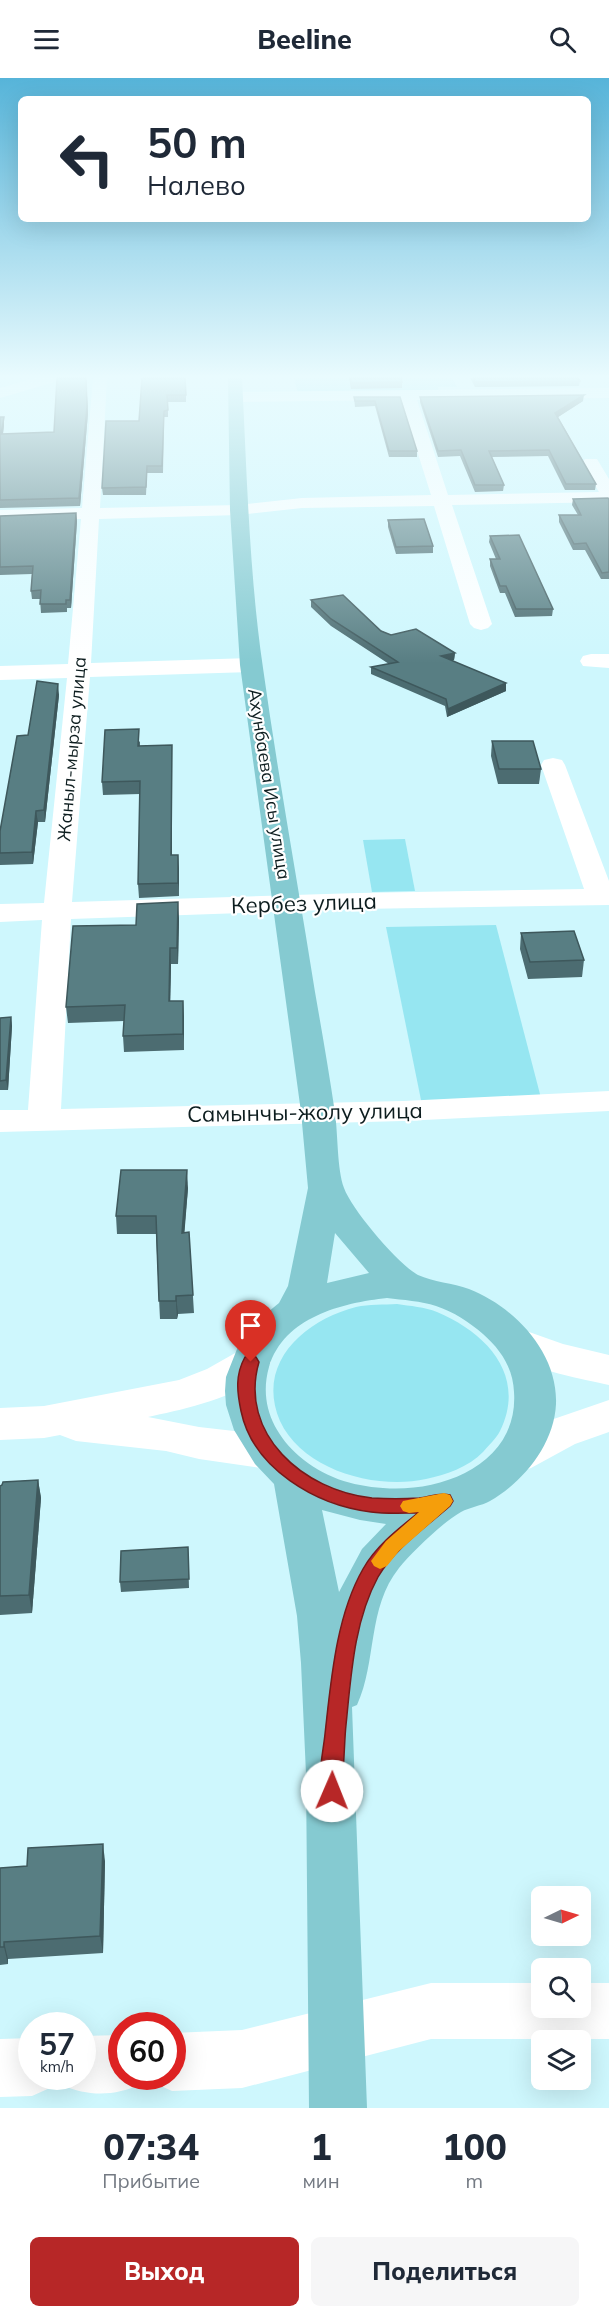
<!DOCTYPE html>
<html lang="ru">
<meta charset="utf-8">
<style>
:root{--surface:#fff;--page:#f6f6f7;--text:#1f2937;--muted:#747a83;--accent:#b72727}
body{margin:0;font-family:Mulish,sans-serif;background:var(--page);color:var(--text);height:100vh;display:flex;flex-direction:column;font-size:22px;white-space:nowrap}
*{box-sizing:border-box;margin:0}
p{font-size:20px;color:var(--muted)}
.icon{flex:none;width:33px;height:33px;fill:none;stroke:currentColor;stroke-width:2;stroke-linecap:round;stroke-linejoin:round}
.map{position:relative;height:2030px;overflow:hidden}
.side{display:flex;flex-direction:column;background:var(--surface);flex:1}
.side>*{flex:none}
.guide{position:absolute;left:18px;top:18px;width:573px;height:126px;border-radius:9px;box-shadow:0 6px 24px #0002;background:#fff;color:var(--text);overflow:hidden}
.needle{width:39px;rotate:85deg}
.tools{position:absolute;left:531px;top:1808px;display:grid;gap:12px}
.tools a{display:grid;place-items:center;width:60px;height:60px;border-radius:9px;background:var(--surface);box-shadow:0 6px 24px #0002;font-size:30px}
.speed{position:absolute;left:18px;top:1934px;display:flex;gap:12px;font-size:30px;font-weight:700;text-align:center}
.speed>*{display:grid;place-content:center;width:78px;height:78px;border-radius:50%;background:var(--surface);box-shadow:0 6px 24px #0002;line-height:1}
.speed small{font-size:15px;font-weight:400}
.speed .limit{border:9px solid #d22;background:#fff;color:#111}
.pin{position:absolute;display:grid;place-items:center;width:51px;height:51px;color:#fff;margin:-62px -26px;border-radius:50% 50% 50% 0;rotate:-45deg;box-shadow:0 0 6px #0007}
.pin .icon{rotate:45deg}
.me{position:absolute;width:66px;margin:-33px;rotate:1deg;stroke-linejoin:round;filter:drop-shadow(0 0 4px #0008)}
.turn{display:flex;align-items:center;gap:21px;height:126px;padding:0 30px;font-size:27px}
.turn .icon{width:78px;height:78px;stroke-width:2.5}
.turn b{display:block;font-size:42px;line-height:51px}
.eta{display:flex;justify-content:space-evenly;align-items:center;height:102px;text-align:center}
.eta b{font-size:36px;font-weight:800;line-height:42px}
.cta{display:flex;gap:12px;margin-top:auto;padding:12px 30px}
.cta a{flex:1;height:69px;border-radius:9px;background:var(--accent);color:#fff;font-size:24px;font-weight:800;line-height:69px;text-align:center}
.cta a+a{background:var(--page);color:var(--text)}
header{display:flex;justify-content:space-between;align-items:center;height:78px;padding:0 30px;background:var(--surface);font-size:27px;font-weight:800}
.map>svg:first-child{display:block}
</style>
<header><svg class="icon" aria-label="menu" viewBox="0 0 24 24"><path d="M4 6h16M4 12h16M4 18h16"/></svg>Beeline<svg class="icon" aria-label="search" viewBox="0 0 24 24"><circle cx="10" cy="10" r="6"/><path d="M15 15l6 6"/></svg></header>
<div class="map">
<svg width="609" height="2030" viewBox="0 0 609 2030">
<rect width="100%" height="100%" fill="#cef7fd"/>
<g fill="#96e6f1">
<polygon points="294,300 452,300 457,309 438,309 439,314 298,316"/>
<polygon points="405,761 415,813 372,814 363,762"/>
<polygon points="496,847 541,1020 422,1027 386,849"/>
<path d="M397,1226C410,1228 425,1229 437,1234C487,1255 527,1298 500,1353C496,1361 488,1368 483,1374C469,1389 445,1397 426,1401C377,1412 303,1393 280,1343C255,1285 305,1242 356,1229C369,1226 384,1227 397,1226Z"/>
</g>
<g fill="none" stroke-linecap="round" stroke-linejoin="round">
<g fill="#fff" fill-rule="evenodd">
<polygon points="35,300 60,300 58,303 0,320 0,310"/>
<polygon points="93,300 107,300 100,430 239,427 302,420 431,417 401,322 236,324 228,319 236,314 609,310 609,320 417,322 448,417 599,414 582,385 585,381 597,381 609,401 609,424 452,427 492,546 488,550 481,552 474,550 470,546 434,428 302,430 239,437 99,441 91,585 251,580 259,582 262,587 259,592 251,594 90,599 72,824 358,815 584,811 541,687 544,682 553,680 562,682 565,687 609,803 609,827 358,831 71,841 61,1031 403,1023 609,1013 609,1033 403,1043 0,1054 0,1032 28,1032 42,842 0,844 0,826 44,825 67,600 0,602 0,588 68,586 81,441 0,444 0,432 82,430"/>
<polygon points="591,576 609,576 609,590 583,588 580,583 583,578"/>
<path d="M515,1249L563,1266L609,1277V1307C580,1300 510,1289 495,1263L501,1253Z"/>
<path d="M251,1269L265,1274L271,1284C252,1318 184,1331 148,1339L199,1349L268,1357L283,1362L289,1374L283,1386L268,1391L199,1381L166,1373L76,1363L60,1357L44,1360L0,1362V1330L44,1328L179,1302L207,1291L237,1274Z"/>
<polygon points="609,1322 609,1354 575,1366 531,1390 516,1395 501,1390 495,1378 501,1366 545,1344"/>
<polygon points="431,1905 542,1905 542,1929 580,1929 580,1905 609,1905 609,1961 431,1961 242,2010 172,2013 152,2004 149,1998 172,1998 172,1955 242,1952"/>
<path d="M122,1957V1998H146L142,2006C115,2018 89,2019 62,2007L58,1998H82V1958Z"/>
<polygon points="32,1960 32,1998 57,1998 52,2009 32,2018 0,2019 0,1961"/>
</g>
<path fill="#85cad1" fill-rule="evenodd" d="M228,300H242C247,397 249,494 263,590C278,698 298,806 315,914C322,954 329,994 335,1035C338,1056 337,1091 344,1110C352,1132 398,1186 418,1197C433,1204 453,1205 469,1211C515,1229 558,1275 556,1326C554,1367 523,1404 490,1423C481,1428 470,1429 461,1434C443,1444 412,1474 399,1490C367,1530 377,1584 357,1627L352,1629L367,2030H309L306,1696L301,1585L297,1538L274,1406L255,1386L234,1352L226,1327L225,1313L226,1299L239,1266L251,1248L279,1225L288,1208L308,1110L301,1034L240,587L230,432ZM335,1155L369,1195L327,1205ZM387,1220C403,1222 421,1223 436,1228C454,1234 469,1244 483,1256C501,1272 513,1290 514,1314C519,1385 443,1415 383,1410C352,1408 323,1399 299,1378C273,1355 259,1324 269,1289C284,1239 342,1225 387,1220ZM322,1432L360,1442L386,1446L362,1471L339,1514Z"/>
</g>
<g fill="#4c6c71">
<polygon points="86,300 88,335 80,428 0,430 0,339 4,339 4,347 3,356 54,354"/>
<polygon points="186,300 186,324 168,324 168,339 164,339 163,395 147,395 146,417 103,417 102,410 139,343"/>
<polygon points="349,300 401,300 402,304 402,310 351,311"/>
<polygon points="470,300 578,300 580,303 579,308 475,309"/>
<polygon points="354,319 400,319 417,373 417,379 389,379 375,328 355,329"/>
<polygon points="420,319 583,323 558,339 596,406 595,412 565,412 548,378 492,379 504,407 503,413 475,414 460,378 438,379 420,324"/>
<polygon points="573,421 609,422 609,501 601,501 585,472 573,472 559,444 559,437 578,437 572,427"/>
<polygon points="76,435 77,443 71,530 67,530 67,534 41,535 40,521 32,521 31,513 32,496 0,497 0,438"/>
<polygon points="388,442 433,468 433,475 396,476 388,449"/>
<polygon points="490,458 553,531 552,538 515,539 505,515 500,515 490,488 490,481 496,481 489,464"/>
<polygon points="311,522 391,557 455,575 454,582 452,583 506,613 447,639 445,628 371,596 371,589 389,586 331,548 311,529"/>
<polygon points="59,617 45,744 38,744 33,786 0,787 0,753 28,657"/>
<polygon points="140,663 140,668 172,667 172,777 178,777 179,818 139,820 138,806 140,716 103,717 102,704"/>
<polygon points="492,663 541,691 539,706 498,706 491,678"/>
<polygon points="179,840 178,886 171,886 170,923 183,923 184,972 124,974 123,958 124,943 68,945 66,929 136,847"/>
<polygon points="521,855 584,882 582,899 528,901 520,871"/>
<polygon points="11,939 12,948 8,1012 0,1012 0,940"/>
<polygon points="188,1110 184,1155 189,1154 194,1235 178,1236 177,1241 160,1241 156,1156 117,1156 116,1138"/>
<polygon points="38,1402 41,1420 32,1535 0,1537 0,1408"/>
<polygon points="188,1469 189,1510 121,1514 120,1504"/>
<polygon points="105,1783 103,1875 8,1881 8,1886 0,1887 0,1790"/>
</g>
<g fill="#3e585c">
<polygon points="86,300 88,335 80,428 79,420"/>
<polygon points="584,317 583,323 555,341 555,335"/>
<polygon points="4,339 4,347 2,363 1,356"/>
<polygon points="76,435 77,443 71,530 70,522"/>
<polygon points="455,575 454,582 441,586 441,578"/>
<polygon points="506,605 506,613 447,639 448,631"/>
<polygon points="58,606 59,617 45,744 44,732"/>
<polygon points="172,667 172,791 171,777"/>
<polygon points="36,733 38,744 33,786 32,774"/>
<polygon points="178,777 179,791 179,818 178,805"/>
<polygon points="178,824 179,840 178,886 177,870"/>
<polygon points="170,870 171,886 170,939 169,923"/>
<polygon points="183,923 184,939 184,972 183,956"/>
<polygon points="11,939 12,948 8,1012 6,1002"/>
<polygon points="187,1092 188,1110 183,1173 182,1155"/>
<polygon points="176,1218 178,1236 177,1241 176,1223"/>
<polygon points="38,1402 41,1420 32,1535 29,1517"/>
<polygon points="103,1766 105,1783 103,1875 100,1858"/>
<polygon points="4,1864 8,1881 8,1886 4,1869"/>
</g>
<g fill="#587e83" stroke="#3e585c" stroke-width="1.5">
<polygon points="57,300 86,300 87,328 79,420 0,422 0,339 4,339 1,356 54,354"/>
<polygon points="142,300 185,300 186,317 167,317 168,332 164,333 162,388 147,388 146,409 102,410 106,343 139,343"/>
<polygon points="350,300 401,300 402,304 351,305"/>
<polygon points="473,300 578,300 580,303 475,304"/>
<polygon points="584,317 555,335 596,406 566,406 549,372 489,373 504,407 475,407 461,372 438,373 420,319"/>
<polygon points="354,319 400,319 417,373 389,373 375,323 355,323"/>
<polygon points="608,420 609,422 609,494 602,495 586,465 574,466 559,437 581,437 573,421"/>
<polygon points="76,435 70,522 66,522 66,526 40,526 41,512 31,513 33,488 0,489 0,438"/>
<polygon points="424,441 433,468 396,469 388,442"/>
<polygon points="519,457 553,531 516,531 506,508 500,508 490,481 500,481 490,458"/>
<polygon points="343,517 381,553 391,557 416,551 455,575 441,578 506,605 448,631 446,621 371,589 398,584 331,541 311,522"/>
<polygon points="37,603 58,606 44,732 36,733 32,774 0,775 0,753 17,658 28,657"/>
<polygon points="139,651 138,668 172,667 171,777 178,777 178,805 138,806 140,703 102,704 105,652"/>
<polygon points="492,663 533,663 541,691 499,691"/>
<polygon points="178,824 177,870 170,870 169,923 183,923 183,956 123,958 125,927 66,929 73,848 136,847 137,826"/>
<polygon points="574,853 584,882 530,884 521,855"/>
<polygon points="11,939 6,1002 0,1003 0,940"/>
<polygon points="121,1092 187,1092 182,1155 189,1154 193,1217 176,1218 176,1223 159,1223 156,1138 116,1138"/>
<polygon points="38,1402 29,1517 0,1518 0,1408 2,1407 3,1404"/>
<polygon points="188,1469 189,1501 120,1504 121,1473"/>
<polygon points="103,1766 100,1858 4,1864 4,1869 0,1869 0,1790 27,1788 28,1770"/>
</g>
<linearGradient id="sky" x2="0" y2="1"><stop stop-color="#56b4d9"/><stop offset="0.51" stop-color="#e9fbfe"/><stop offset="1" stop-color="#e9fbfe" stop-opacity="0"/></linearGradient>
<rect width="609" height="585" fill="url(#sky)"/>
<path fill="#b72727" stroke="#771919" stroke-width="1.5" d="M251,1277L256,1279L259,1284C238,1356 304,1413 372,1420C387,1421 404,1421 419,1420C429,1419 439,1414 450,1417L453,1423L450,1428C426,1449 394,1471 378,1499C354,1543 351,1598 346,1647C344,1664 344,1708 339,1720L332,1723L324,1720C316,1702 323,1676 325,1656C331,1603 336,1538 363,1491C376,1468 398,1451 418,1435C403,1435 386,1436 371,1434C316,1427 253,1391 241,1333C237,1314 235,1297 245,1279Z"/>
<polygon fill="#f59e0b" points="444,1415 450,1417 453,1423 450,1428 399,1473 387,1488 380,1491 374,1488 371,1483 386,1463 419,1434 409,1435 403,1433 400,1428 403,1423"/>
<g text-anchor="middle" stroke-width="4.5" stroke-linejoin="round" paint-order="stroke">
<g font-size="18" fill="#0d1d1f" stroke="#fff">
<text transform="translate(72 671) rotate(-85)" y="6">Жаныл-мырза улица</text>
<text transform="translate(269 706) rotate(81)" y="6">Ахунбаева Исы улица</text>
</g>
<g font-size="22" fill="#0d1d1f" stroke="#fff">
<text transform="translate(304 825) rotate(-2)" y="8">Кербез улица</text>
<text transform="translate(305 1034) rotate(-1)" y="8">Самынчы-жолу улица</text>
</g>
</g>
</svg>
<div class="tools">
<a><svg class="needle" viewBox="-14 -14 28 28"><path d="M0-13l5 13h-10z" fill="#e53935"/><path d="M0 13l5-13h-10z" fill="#747a83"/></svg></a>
<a><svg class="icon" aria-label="search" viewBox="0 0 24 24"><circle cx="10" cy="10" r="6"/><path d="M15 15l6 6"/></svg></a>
<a><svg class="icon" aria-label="layers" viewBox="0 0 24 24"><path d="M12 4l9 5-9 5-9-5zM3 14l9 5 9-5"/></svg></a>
</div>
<div class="speed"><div>57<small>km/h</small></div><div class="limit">60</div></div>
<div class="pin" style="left:251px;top:1284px;background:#d93025"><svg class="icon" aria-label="arrive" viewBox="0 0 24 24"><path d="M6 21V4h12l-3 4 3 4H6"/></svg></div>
<svg class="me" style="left:332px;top:1713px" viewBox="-20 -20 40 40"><circle r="19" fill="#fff"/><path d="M0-13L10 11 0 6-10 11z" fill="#b72727"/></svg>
<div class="guide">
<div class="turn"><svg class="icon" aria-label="left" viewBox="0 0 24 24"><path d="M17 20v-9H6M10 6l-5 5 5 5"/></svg><div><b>50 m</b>Налево</div></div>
</div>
</div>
<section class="side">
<div class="eta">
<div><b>07:34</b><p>Прибытие</p></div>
<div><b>1</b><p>мин</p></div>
<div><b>100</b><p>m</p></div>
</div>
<div class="cta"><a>Выход</a><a>Поделиться</a></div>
</section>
